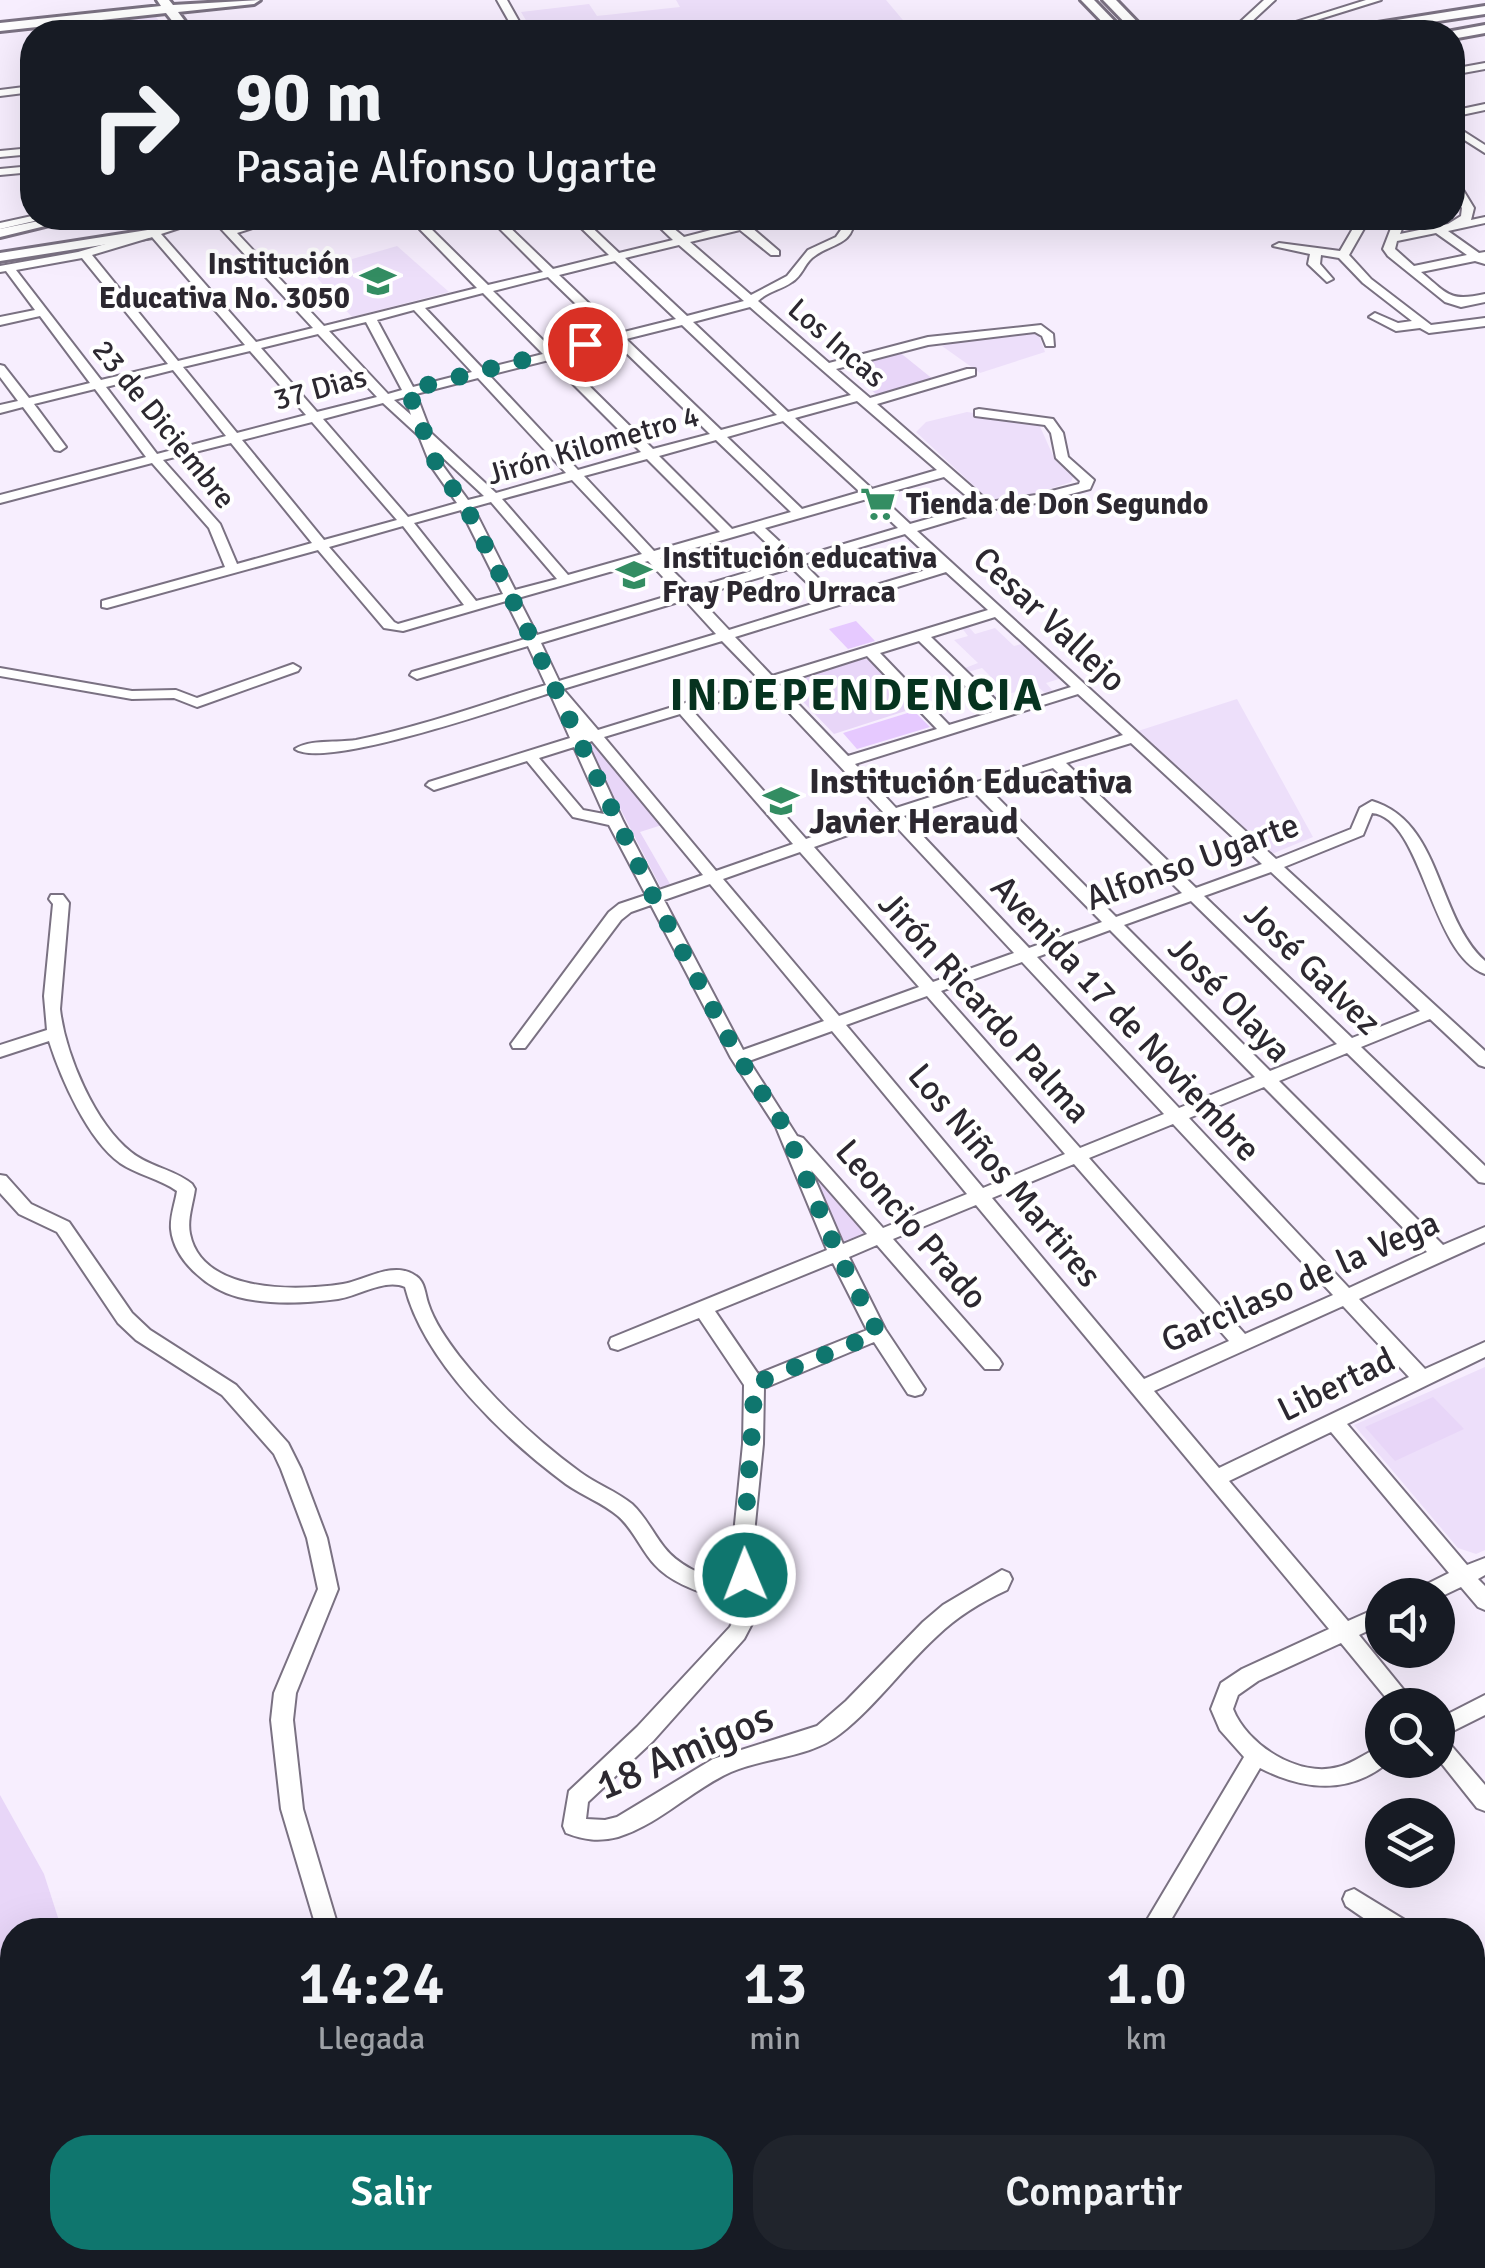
<!DOCTYPE html>
<html lang="es">
<meta charset="utf-8">
<style>
:root{--surface:#171b24;--page:#20242c;--text:#f1f3f6;--muted:#9ea1a6;--accent:#0f766e}
body{margin:0;font-family:Signika,sans-serif;background:var(--page);color:var(--text);height:100vh;display:flex;flex-direction:column;font-size:38px;white-space:nowrap}
*{box-sizing:border-box;margin:0}
p{font-size:32px;color:var(--muted)}
.icon{flex:none;width:55px;height:55px;fill:none;stroke:currentColor;stroke-width:2;stroke-linecap:round;stroke-linejoin:round}
.map{position:relative;flex:1;overflow:hidden}
.drawer{position:absolute;left:0px;top:1918px;width:1485px;height:352px;display:flex;flex-direction:column;background:var(--surface);border-radius:40px 40px 0 0;box-shadow:0 10px 40px #0002}
.drawer>*{flex:none}
.guide{position:absolute;left:20px;top:20px;width:1445px;height:210px;border-radius:40px;box-shadow:0 10px 40px #0002;background:#171b24;color:var(--text);overflow:hidden}
.tools{position:absolute;left:1365px;top:1578px;display:grid;gap:20px}
.tools a{display:grid;place-items:center;width:90px;height:90px;border-radius:50%;background:var(--surface);box-shadow:0 10px 40px #0002;font-size:50px}
.pin{position:absolute;display:grid;place-items:center;width:85px;height:85px;color:#fff;margin:-42px;border:5px solid #fff;border-radius:50%;box-shadow:0 2px 10px #0007}
.me{position:absolute;width:110px;margin:-55px;rotate:359deg;stroke-linejoin:round;filter:drop-shadow(0 0 8px #0008)}
.turn{display:flex;align-items:center;gap:35px;height:210px;padding:0 50px;font-size:45px}
.turn .icon{width:130px;height:130px;stroke-width:2.5}
.turn b{display:block;font-size:70px;line-height:85px}
.eta{display:flex;justify-content:space-evenly;align-items:center;height:170px;text-align:center}
.eta b{font-size:60px;font-weight:600;line-height:70px}
.action{display:flex;gap:20px;margin-top:auto;padding:20px 50px}
.action a{flex:1;height:115px;border-radius:40px;background:var(--accent);color:#fff;font-size:40px;font-weight:600;line-height:115px;text-align:center}
.action a+a{background:var(--page);color:var(--text)}
.map>svg:first-child{display:block}
</style>
<div class="map">
<svg width="1485" height="2268" viewBox="0 0 1485 2268">
<rect width="100%" height="100%" fill="#f7eefe"/>
<g fill="#eddffa">
<polygon points="676,0 886,0 913,32 533,32 521,12 589,4 597,16 680,7"/>
<polygon points="154,14 167,32 72,32 70,23"/>
<polygon points="397,246 449,292 352,317 311,271"/>
<polygon points="1037,330 1045,352 980,373 942,346 971,337"/>
<polygon points="967,412 1038,422 1055,460 1073,477 1071,482 1031,495 996,502 988,499 916,432 926,422"/>
<polygon points="967,625 975,634 995,628 1014,646 1025,643 1062,678 1046,683 1053,691 1045,693 1037,686 1008,694 982,668 968,672 965,668 978,663 954,640 968,636 961,627"/>
<polygon points="1237,699 1313,837 1267,856 1135,732"/>
<polygon points="1485,1367 1485,1550 1476,1554 1458,1548 1354,1425"/>
</g>
<g fill="#e8d6f8">
<polygon points="898,351 934,380 877,395 844,366"/>
<polygon points="860,658 875,661 921,706 834,734 787,685 789,679"/>
<polygon points="594,738 665,824 640,832 670,884 661,888 585,740"/>
<polygon points="790,1136 873,1237 838,1253"/>
<polygon points="1433,1397 1464,1429 1395,1461 1365,1427"/>
<polygon points="0,1795 44,1874 62,1930 12,1930 12,2258 203,2258 211,2268 0,2268"/>
</g>
<g fill="#e6c9ff">
<polygon points="856,621 875,641 848,649 829,629"/>
<polygon points="914,711 930,727 857,749 843,733"/>
</g>
<g fill="none" stroke-linecap="round" stroke-linejoin="round">
<defs>
<g id="minor">
<polygon points="497,0 507,0 525,32 515,32"/>
<polygon points="1264,0 1275,0 1249,24 1256,32 1246,32 1238,24"/>
<polygon points="1366,0 1381,0 1278,32 1264,32"/>
<polygon points="1485,63 1485,69 1452,75 1452,69"/>
<polygon points="32,86 32,92 0,96 0,90"/>
<polygon points="1485,104 1485,110 1452,117 1452,111"/>
<polygon points="1452,124 1485,145 1485,153 1452,132"/>
<polygon points="32,148 32,154 0,157 0,151"/>
<polygon points="32,166 32,172 0,175 0,169"/>
<path d="M1452,177L1457,180L1474,208L1471,220L1485,217V223L1448,231L1479,253L1485,252V264L1475,261L1421,272C1448,294 1449,302 1485,294V302L1461,307L1445,302L1388,256L1383,249L1395,218H1406L1400,234L1448,224L1461,216L1462,208L1452,191ZM1436,233L1467,255L1414,266L1395,249L1397,241Z"/>
<polygon points="32,216 47,218 0,229 0,223"/>
<path d="M194,218H210L161,234L256,342L313,328L211,218H222L231,228L264,218H279L278,220L237,233L324,326L477,288L409,218H420L488,285L543,272L489,218H500L553,269L609,255L571,218H582L619,253L673,240L650,218H661L684,237L734,224L731,221L737,218L745,222L779,218L778,220L751,227L779,251V255H771L740,230L690,242L751,295L787,276L808,250L836,237L843,227L844,218H854C854,246 830,243 812,258C804,265 802,276 792,282C781,290 768,291 758,301L829,363L928,337L1041,325L1053,334L1054,346H1046L1042,336L1035,332L928,345L836,369L870,398L967,369H975V375L877,404L989,502L1036,495L1079,484L1080,481L1056,458L1051,433L1045,425L975,416V410L979,409L1053,419L1063,433L1068,457L1094,480L1090,489L1037,503L987,510L917,531L1276,859L1351,829L1360,808L1372,801C1442,822 1436,917 1485,961V974C1430,954 1423,818 1372,813L1363,835L1284,867L1485,1051V1067L1479,1065L1430,1019L1361,1047L1485,1166V1183L1479,1182L1347,1053L1279,1081L1443,1245L1485,1227V1242L1359,1299L1425,1369L1485,1342V1357L1347,1424L1467,1565L1485,1558V1575L1478,1579L1485,1586V1610L1478,1607L1461,1587L1438,1598V1595H1414L1417,1589L1449,1573L1331,1432L1229,1481L1348,1621L1382,1606V1624L1359,1635L1416,1705H1392L1341,1643L1258,1681L1238,1695L1233,1709C1247,1745 1299,1778 1338,1767C1354,1763 1367,1752 1382,1746V1760H1391C1351,1795 1305,1791 1260,1768L1165,1930H1141L1244,1757L1220,1730L1211,1709L1221,1683L1242,1669L1329,1629L976,1205L893,1239L999,1359L1002,1364L999,1369H985L877,1245L849,1257L885,1329L925,1389L922,1394L915,1396L908,1394L874,1342L764,1388L763,1444L754,1534L756,1616L744,1639L653,1741L588,1802L586,1819L605,1820L617,1817L713,1759L817,1726L846,1701L923,1622L943,1605L1002,1570L1009,1573L1012,1579L1007,1590C981,1602 958,1616 937,1636C903,1667 876,1706 840,1734C810,1758 765,1757 731,1772C691,1790 660,1824 618,1837C599,1842 584,1840 566,1833L563,1826L569,1791L637,1727L730,1627L736,1615V1605C709,1594 675,1587 655,1565C641,1550 634,1530 618,1516C603,1503 583,1496 566,1484C505,1439 424,1362 405,1287C385,1278 359,1296 338,1299C308,1303 268,1305 238,1297C209,1290 174,1261 171,1229C170,1216 175,1204 177,1191C160,1179 138,1175 120,1163C88,1140 61,1079 49,1041L0,1057V1045L47,1030L44,996L53,904L49,899L51,895H63L69,903L60,1009C65,1053 94,1123 131,1152C149,1167 174,1169 192,1184L195,1189C193,1204 187,1219 190,1234C202,1294 298,1291 343,1284C366,1280 394,1260 416,1276C425,1282 425,1294 428,1303C434,1322 447,1340 459,1356C493,1399 536,1440 580,1472C596,1484 616,1491 632,1504C645,1516 653,1533 664,1547C682,1570 710,1577 736,1587L734,1534L743,1444L744,1385L699,1318L618,1350L611,1348L609,1343L611,1338L827,1250L776,1127L731,1058L651,905L631,912L621,920L525,1048H513L511,1044L609,912L619,904L646,895L609,825L573,817L527,761L434,790L426,785L429,782L570,738L550,693C508,706 325,770 295,749C310,739 337,743 356,740C420,727 483,704 546,685L528,646L417,679L410,675L412,672L525,639L506,601L403,631L384,628L318,550L107,608L102,607V601L225,567L209,528L152,463L0,503V495L146,457L95,389L34,404L66,447L60,451L55,450L23,407L0,413V405L18,401L0,377V365L4,366L29,398L90,383L40,316L0,325V317L35,310L6,271L0,272V266L78,252ZM152,237L245,345L178,361L92,255ZM679,245L744,301L687,316L625,258ZM82,258L168,364L101,380L16,270ZM615,261L676,319L620,333L559,275ZM548,277L609,336L554,351L493,291ZM483,293L543,354L483,369L425,308ZM750,307L851,395L788,412L693,322ZM414,310L472,372L413,387L377,320ZM366,322L402,390L388,394L329,331ZM682,325L777,415L721,430L626,339ZM318,334L377,397L317,412L261,348ZM615,342L710,434L653,449L560,357ZM250,351L306,415L237,433L183,367ZM549,360L641,452L578,470L489,375ZM173,370L226,436L157,454L106,387ZM478,378L566,473L496,493L431,433L416,394ZM405,397L411,415L394,400ZM857,401L937,470L872,489L795,418ZM383,403L419,436L431,466L457,503L408,517L323,419ZM783,421L860,492L802,509L727,437ZM312,422L397,520L324,540L242,440ZM716,440L791,512L732,529L659,456ZM231,443L312,543L237,564L220,524L163,460ZM439,454L484,496L468,500L443,466ZM647,459L720,532L654,551L584,476ZM944,477L977,505L910,524L879,495ZM572,480L642,554L568,575L502,499ZM867,499L898,528L797,558L765,528ZM491,502L557,579L515,590L473,507ZM461,510L503,594L476,601L414,523ZM403,526L464,605L398,624L394,622L329,547ZM754,531L785,561L691,589L660,558ZM905,534L939,566L837,597L804,564ZM648,561L678,593L537,635L518,598ZM792,568L825,600L729,630L697,596ZM946,572L988,610L772,676L735,637ZM685,600L716,634L559,681L541,643ZM995,617L1071,687L1004,708L931,637ZM722,641L760,680L598,730L563,689ZM919,641L992,712L949,725L880,653ZM867,656L937,729L848,756L779,684ZM766,688L883,812L806,839L692,710ZM1078,694L1123,735L896,808L855,764ZM680,714L793,844L716,871L604,737ZM592,741L703,875L659,890L623,821L587,743ZM1131,743L1262,864L1196,888L1066,763ZM574,747L604,814L583,810L539,758ZM1053,768L1182,893L1116,917L988,788ZM975,793L1102,922L1029,948L904,816ZM890,820L1014,953L933,982L814,847ZM800,852L919,987L839,1016L723,879ZM1271,872L1420,1011L1352,1038L1204,896ZM710,884L824,1021L743,1050L664,900ZM1191,901L1337,1044L1270,1071L1124,925ZM1110,930L1255,1077L1179,1108L1037,957ZM1022,962L1164,1114L1080,1148L941,991ZM927,996L1065,1154L983,1188L846,1025ZM832,1031L967,1194L883,1228L803,1138L797,1136L749,1061ZM1264,1087L1427,1252L1349,1288L1189,1118ZM1173,1124L1333,1295L1245,1334L1089,1158ZM1074,1164L1229,1341L1144,1379L992,1198ZM811,1170L867,1234L843,1244ZM833,1263L867,1330L758,1374L715,1311ZM1343,1306L1409,1377L1219,1468L1154,1391Z"/>
<polygon points="1359,218 1370,218 1349,255 1371,279 1431,325 1485,318 1485,326 1429,333 1420,328 1396,331 1369,317 1375,313 1398,323 1412,321 1363,283 1339,258 1321,255 1320,264 1333,279 1327,282 1308,264 1310,254 1273,246 1279,243 1340,251"/>
<polygon points="293,664 300,668 298,671 197,707 174,698 132,699 0,676 0,668 132,691 176,690 197,698"/>
<polygon points="0,1175 6,1176 31,1204 69,1222 132,1313 150,1330 236,1385 288,1443 301,1469 327,1538 338,1589 296,1693 293,1720 303,1809 339,1930 317,1930 281,1809 271,1720 274,1693 318,1589 307,1538 281,1469 274,1454 222,1395 136,1340 118,1323 57,1232 19,1214 0,1193"/>
<polygon points="1485,1695 1485,1715 1443,1736 1485,1785 1485,1811 1477,1808 1438,1759 1438,1719"/>
<polygon points="1354,1889 1408,1922 1411,1930 1381,1930 1346,1906 1343,1899 1346,1892"/>
<polygon points="1472,1968 1485,1975 1485,2001 1472,1994"/>
</g>
<g id="major">
<polygon points="157,0 169,0 173,5 260,0 254,4 178,12 193,32 181,32 166,13 0,31 0,23 161,6"/>
<polygon points="1081,0 1094,0 1125,32 1112,32"/>
<polygon points="1103,0 1116,0 1147,32 1134,32"/>
<polygon points="1485,6 1485,14 1365,32 1295,32 1289,28 1295,24 1365,25"/>
<polygon points="1485,25 1485,33 1452,39 1452,32 1447,32"/>
<polygon points="53,218 78,218 0,237 0,229"/>
<polygon points="154,229 159,230 159,236 0,261 0,253"/>
</g>
</defs>
<use href="#minor" stroke="#7a7182" stroke-width="4"/>
<use href="#major" stroke="#7a7182" stroke-width="6"/>
<use href="#minor" fill="#fff" fill-rule="evenodd"/>
<use href="#major" fill="#fff" fill-rule="evenodd"/>
</g>
<g fill="none" stroke-linecap="round" stroke-linejoin="round">
<path stroke="#0f766e" stroke-width="18" stroke-dasharray="0 32.4" d="M585,344L408,390L437,466L466,507L522,619L653,896L739,1058L784,1126L838,1254L878,1333L754,1384C753,1448 743,1512 745,1575"/>
</g>
<defs>
<symbol id="school-bare" viewBox="-9 -9 18 18"><path d="M0-5L7-2L0 1L-7-2ZM-4 1L0 2.5L4 1V4Q0 6-4 4Z" fill="#338d62" stroke="#fff" stroke-width="2.5" paint-order="stroke"/></symbol>
<symbol id="supermarket-bare" viewBox="-9 -9 18 18"><path d="M-6-5.5h2.5l.6 2H6L4.5 2H-2.5L-4.4-4H-6ZM-1.5 3.2a1.3 1.3 0 1 0 .1 0ZM3 3.2a1.3 1.3 0 1 0 .1 0Z" fill="#338d62" stroke="#fff" stroke-width="2.5" paint-order="stroke"/></symbol>
</defs>
<g fill-rule="evenodd">
<use href="#school-bare" x="353" y="256" width="50" height="50"/>
<use href="#supermarket-bare" x="853" y="479" width="50" height="50"/>
<use href="#school-bare" x="609" y="550" width="50" height="50"/>
<use href="#school-bare" x="756" y="776" width="50" height="50"/>
</g>
<g text-anchor="middle" stroke-width="8" stroke-linejoin="round" paint-order="stroke">
<g font-size="30" font-weight="bold" fill="#2c2830" stroke="#fff" text-anchor="start">
<text x="350" y="274" text-anchor="end">Institución<tspan x="350" dy="34">Educativa No. 3050</tspan></text>
<text x="906" y="514">Tienda de Don Segundo</text>
<text x="662" y="568">Institución educativa<tspan x="662" dy="34">Fray Pedro Urraca</tspan></text>
</g>
<g font-size="30" fill="#2c2830" stroke="#fff">
<text transform="translate(837 343) rotate(41)" y="10">Los Incas</text>
<text transform="translate(320 388) rotate(-15)" y="10">37 Dias</text>
<text transform="translate(164 424) rotate(51)" y="10">23 de Diciembre</text>
<text transform="translate(593 445) rotate(-16)" y="10">Jirón Kilometro 4</text>
</g>
<g font-size="35" fill="#2c2830" stroke="#fff">
<text transform="translate(1050 619) rotate(43)" y="12">Cesar Vallejo</text>
<text transform="translate(1192 861) rotate(-20)" y="12">Alfonso Ugarte</text>
<text transform="translate(1313 968) rotate(44)" y="12">José Galvez</text>
<text transform="translate(1230 999) rotate(46)" y="12">José Olaya</text>
<text transform="translate(985 1007) rotate(48)" y="12">Jirón Ricardo Palma</text>
<text transform="translate(1126 1018) rotate(47)" y="12">Avenida 17 de Noviembre</text>
<text transform="translate(1005 1175) rotate(50)" y="12">Los Niños Martires</text>
<text transform="translate(912 1224) rotate(49)" y="12">Leoncio Prado</text>
<text transform="translate(1300 1281) rotate(-24)" y="12">Garcilaso de la Vega</text>
<text transform="translate(1336 1384) rotate(-26)" y="12">Libertad</text>
</g>
<g font-size="35" font-weight="bold" fill="#2c2830" stroke="#fff" text-anchor="start">
<text x="809" y="793">Institución Educativa<tspan x="809" dy="40">Javier Heraud</tspan></text>
</g>
<g font-size="42" fill="#2c2830" stroke="#fff">
<text transform="translate(684 1750) rotate(-23)" y="15">18 Amigos</text>
</g>
<g font-size="45" font-weight="bold" letter-spacing="2.5" fill="#06331f" stroke="#fff">
<text x="857" y="710">INDEPENDENCIA</text>
</g>
</g>
</svg>
<div class="tools">
<a><svg class="icon" aria-label="sound" viewBox="0 0 24 24"><path d="M4 9h4l5-4v14l-5-4H4zM17 9q2 3 0 6"/></svg></a>
<a><svg class="icon" aria-label="search" viewBox="0 0 24 24"><circle cx="10" cy="10" r="6"/><path d="M15 15l6 6"/></svg></a>
<a><svg class="icon" aria-label="layers" viewBox="0 0 24 24"><path d="M12 4l9 5-9 5-9-5zM3 14l9 5 9-5"/></svg></a>
</div>
<div class="pin" style="left:585px;top:344px;background:#d93025"><svg class="icon" aria-label="arrive" viewBox="0 0 24 24"><path d="M6 21V4h12l-3 4 3 4H6"/></svg></div>
<svg class="me" style="left:745px;top:1575px" viewBox="-20 -20 40 40"><circle r="17" fill="#0f766e" stroke="#fff" stroke-width="3"/><path d="M0-11L8 9 0 5-8 9z" fill="#fff"/></svg>
<div class="guide">
<div class="turn"><svg class="icon" aria-label="right" viewBox="0 0 24 24"><path d="M7 20v-9h11M14 6l5 5-5 5"/></svg><div><b>90 m</b>Pasaje Alfonso Ugarte</div></div>
</div>
<section class="drawer">
<div class="eta">
<div><b>14:24</b><p>Llegada</p></div>
<div><b>13</b><p>min</p></div>
<div><b>1.0</b><p>km</p></div>
</div>
<div class="action"><a>Salir</a><a>Compartir</a></div>
</section>
</div>
